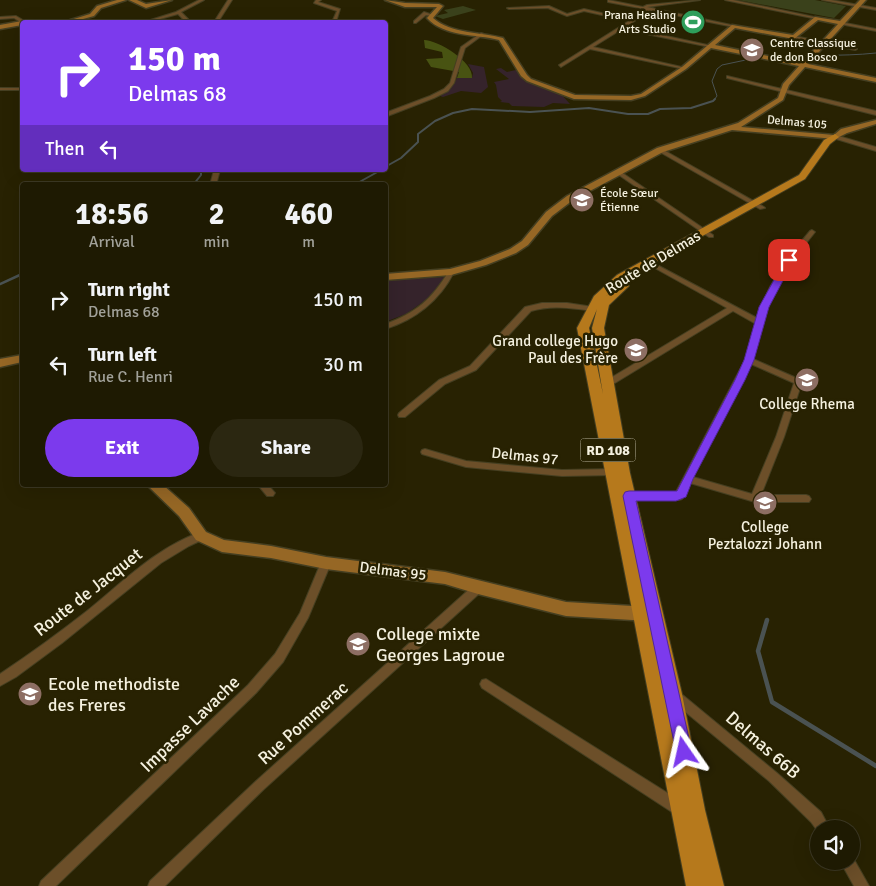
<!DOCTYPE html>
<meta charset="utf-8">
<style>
:root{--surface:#1e1a02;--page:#2b2711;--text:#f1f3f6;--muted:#a1a199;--line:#3c3824;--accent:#7c3aed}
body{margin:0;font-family:Signika,sans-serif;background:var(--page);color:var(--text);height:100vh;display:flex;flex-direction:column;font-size:19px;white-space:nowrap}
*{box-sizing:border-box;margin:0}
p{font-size:16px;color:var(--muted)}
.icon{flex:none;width:28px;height:28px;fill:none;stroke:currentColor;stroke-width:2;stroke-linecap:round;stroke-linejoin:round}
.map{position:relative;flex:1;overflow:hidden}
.side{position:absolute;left:20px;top:182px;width:368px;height:305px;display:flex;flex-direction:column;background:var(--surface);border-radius:5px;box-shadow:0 5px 20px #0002,0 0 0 1px var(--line)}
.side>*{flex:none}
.top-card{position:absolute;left:20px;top:20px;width:368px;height:152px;border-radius:5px;box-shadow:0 5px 20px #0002,0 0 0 1px var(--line);background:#7c3aed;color:#fff;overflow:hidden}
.buttons{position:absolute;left:810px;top:820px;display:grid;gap:10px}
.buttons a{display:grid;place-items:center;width:50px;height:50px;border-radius:50%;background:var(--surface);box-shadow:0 5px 20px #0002,0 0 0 1px var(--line);font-size:25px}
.pin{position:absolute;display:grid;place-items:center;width:42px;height:42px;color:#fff;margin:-21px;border-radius:10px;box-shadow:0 2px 8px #0006}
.me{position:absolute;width:55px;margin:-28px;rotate:349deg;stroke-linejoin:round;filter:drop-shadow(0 0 4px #0008)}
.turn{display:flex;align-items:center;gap:18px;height:105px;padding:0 25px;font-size:22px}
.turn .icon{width:65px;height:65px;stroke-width:2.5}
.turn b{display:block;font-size:35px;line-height:42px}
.then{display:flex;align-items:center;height:48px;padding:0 25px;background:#0003;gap:10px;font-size:19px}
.eta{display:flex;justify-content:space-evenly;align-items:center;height:85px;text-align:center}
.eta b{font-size:30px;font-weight:700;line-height:35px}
.cta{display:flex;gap:10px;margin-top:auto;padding:10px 25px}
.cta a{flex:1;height:58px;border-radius:30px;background:var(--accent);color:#fff;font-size:20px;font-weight:700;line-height:58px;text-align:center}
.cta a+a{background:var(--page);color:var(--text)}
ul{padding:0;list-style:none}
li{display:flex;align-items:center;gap:15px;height:65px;padding:0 25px}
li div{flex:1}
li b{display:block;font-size:19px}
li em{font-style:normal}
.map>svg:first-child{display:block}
</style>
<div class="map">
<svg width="876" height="886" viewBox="0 0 876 886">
<rect width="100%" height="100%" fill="#282202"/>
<g fill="#35232b">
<polygon points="468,64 484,67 488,87 481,93 461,91 443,97 440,96 453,85 457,78 472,78 473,73"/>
<polygon points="501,68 507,72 516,70 525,81 561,94 570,104 553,103 544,107 512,106 509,103 500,102 502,101 498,97 496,85 494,82 509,79 496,69"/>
<polygon points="445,277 439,290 423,302 406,314 385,322 385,280"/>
</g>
<g fill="#3a411b">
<polygon points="738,0 815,0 846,6 834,18"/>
<polygon points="463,6 476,10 443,19 435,16 448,13 444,10"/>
</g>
<path fill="#485312" d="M424,40C438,40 474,62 472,78H457L459,72L431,67L426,59L443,58L442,52L425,48Z"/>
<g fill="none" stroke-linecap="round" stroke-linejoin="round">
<g stroke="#4a5252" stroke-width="1">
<path d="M768,57C804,54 840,57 876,53"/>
<polyline points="714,100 717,96 712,81 717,69 722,65 760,57"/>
</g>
<g stroke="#4a5252" stroke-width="2">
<polyline points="385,167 401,158 418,142 418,134 435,121 453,113 472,109 530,112 589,108 628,114 648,114 660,109 691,108 713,101 715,99"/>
<polyline points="193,185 201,175 201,170"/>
<polyline points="354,185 381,170"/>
</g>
<polyline stroke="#4a5252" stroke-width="2.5" points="0,284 22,274"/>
<polyline stroke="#4a5252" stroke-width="4.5" points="767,620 758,651 772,702 876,766"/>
<defs>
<g id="street">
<polygon points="199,0 204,0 181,12 188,19 181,22 177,22 183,19 178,14 149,22 144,22 176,12"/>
<polygon points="228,0 232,0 218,22 214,22"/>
<polygon points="316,0 321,0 318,2 340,9 336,22 332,22 337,11 314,3"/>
<polygon points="608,0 643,7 647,5 700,0 647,7 736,26 734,27 649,10 649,12 625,27 712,46 710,47 622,29 593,47 686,68 684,69 590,49 561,67 559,65 629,21 584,11 567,16 548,8 509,9 507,8 549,6 567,14 584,9 632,20 646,11 645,9 608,2"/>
<polygon points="725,0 733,0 819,18 817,19"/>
<polygon points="822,0 831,0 876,8 876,10"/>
<polygon points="424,12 433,15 431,16 426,15 416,23 414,23 414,21"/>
<polygon points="16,16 26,22 22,23 14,18 0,19 0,17"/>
<polygon points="840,22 876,29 876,31 840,24"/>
<polygon points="481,33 484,34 465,48 454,83 448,91 434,98 385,117 385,113 430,96 444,89 450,83 461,47"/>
<polygon points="794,36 855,48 857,49 855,50 793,38"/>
<polygon points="727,76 876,111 876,115 727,78"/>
<rect x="0" y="88" width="22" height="2"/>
<polygon points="835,135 876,147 876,151 833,138 833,136"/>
<polygon points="660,148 764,207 765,208 760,209 658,151 657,150"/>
<polygon points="214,170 220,170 216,185 210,185"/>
<polygon points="618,170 713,235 713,237 709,237 616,173 615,172"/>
<path d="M812,230L815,232L792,261L775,291L768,307L753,359L801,380L802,382L784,437L761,495H806L809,496L811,499L809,502H755L690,483L682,499L679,500L626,499L624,496L626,493L629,492H676L745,360L756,324L733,311L610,386H604L603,384L604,382L727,308L653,267V265H657L757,318C767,285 788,257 810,231ZM751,364L794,383L776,437L752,494L693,477Z"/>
<path d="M451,270L454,272C440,300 415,320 385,329V324C416,313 432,299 449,271Z"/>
<path d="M542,303H567L600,308L604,310L600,312C577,309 554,304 531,311L476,370L445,384L405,417H399L398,415L399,413L439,380L470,366L525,307Z"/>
<polygon points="425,449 466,461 562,470 615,469 618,470 620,472 618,474 615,475 562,476 466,467 422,454 421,452 422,450"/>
<polygon points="258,485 268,485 275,493 273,496 267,496"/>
<path d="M201,532L204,533L206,536L204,539L189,546L161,563L62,643L16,677L0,686V674C30,654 59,633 87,611C123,582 157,547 201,532Z"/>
<polygon points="326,559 330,560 331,563 308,618 283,662 256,693 56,886 39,886 41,881 248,685 275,654 300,613 322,560"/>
<polygon points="478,584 482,585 483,588 482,591 263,790 165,886 148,886 150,881 255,782 474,585"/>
<polygon points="486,679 685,804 686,809 685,814 680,815 675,814 482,688 480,684 482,680"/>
<polygon points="675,690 679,692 777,773 821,812 830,829 819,829 819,833 811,822 769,781 671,700 669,696 671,692"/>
<polygon points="852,856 869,886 854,886 840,861 851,861"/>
</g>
<g id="secondary">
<polygon points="117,0 126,0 101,8 94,16 72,22 64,22 90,14 97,6"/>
<polygon points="129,0 137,0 146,4 172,0 146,8"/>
<path d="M385,0L405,3L439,4L443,6L433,18C451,34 481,32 503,38L527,75L531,79L575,95L631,96L641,94L682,67L732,25L793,35L815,17L840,21L860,0H866L808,64L876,78V82L805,67L789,85L783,100L741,127L834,135L841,129L876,120V124L847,133L835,139L732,130L663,152L573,200L552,216L528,245L516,253L486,265L451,275L385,280V274L450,269L480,261L510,249L522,241L546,212L567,196L657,148L738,123L778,98L783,84L799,66L711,48L686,69L645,96L631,100L574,99L527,81L521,76L499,40C476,34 444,37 427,18L437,7H405ZM818,20L838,24L802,63L715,45L735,28L794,39Z"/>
<polygon points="22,21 25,22 22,25 0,29 0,25"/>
<polygon points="22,355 22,362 0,367 0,359"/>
<polygon points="147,485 163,485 189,508 206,532 224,540 271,546 326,557 445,572 566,602 649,607 654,609 657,614 654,619 649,621 566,616 478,594 445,584 326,569 271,558 222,552 196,540 179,516"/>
</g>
<path id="primary" d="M835,134L839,137L830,144L805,179L625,279L604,298L620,284H628L629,286L609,305L604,328L630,473L682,694L705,810L724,886H686L577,328L594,296L617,275L799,175L824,140ZM597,309L592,328L603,394L589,328Z"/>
</defs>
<use href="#street" stroke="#453f21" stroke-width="2"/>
<use href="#secondary" stroke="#453f21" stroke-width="3"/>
<use href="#primary" stroke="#453f21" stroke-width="2"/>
<use href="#street" fill="#6c4f29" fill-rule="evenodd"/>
<use href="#secondary" fill="#966725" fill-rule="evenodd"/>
<use href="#primary" fill="#b6791c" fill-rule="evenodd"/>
</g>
<polygon fill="#7c3aed" stroke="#51269a" points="789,257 794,260 769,307 754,360 745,380 693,479 686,497 676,501 636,501 692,752 689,758 684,760 678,758 676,752 623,496 625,492 629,491 677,491 735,380 744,360 759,307 785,260"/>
<defs>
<symbol id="stadium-disc" viewBox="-11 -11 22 22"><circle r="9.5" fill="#2e9e5b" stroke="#282202"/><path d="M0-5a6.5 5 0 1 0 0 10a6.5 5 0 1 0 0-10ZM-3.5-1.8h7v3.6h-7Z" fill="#fff"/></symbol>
<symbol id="university-disc" viewBox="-11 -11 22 22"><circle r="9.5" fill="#8d6e63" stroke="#282202"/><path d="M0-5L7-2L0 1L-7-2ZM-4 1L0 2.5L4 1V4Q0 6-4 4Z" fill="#fff"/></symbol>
<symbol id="school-disc" viewBox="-11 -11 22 22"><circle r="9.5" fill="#8d6e63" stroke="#282202"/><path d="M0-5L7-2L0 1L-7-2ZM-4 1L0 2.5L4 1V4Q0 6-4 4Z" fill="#fff"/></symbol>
</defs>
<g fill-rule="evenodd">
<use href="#stadium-disc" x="679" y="8" width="28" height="28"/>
<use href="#university-disc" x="738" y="36" width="28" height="28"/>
<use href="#school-disc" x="568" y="186" width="28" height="28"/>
<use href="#school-disc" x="622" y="336" width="28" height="28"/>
<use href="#school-disc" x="793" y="366" width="28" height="28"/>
<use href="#school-disc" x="751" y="489" width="28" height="28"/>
<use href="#school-disc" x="344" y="630" width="28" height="28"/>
<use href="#school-disc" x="16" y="680" width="28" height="28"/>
</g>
<g text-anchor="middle" stroke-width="5" stroke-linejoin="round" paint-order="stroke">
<g font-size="12" fill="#f5f1df" stroke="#282202" text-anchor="start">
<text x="676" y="19" text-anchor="end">Prana Healing<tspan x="676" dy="14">Arts Studio</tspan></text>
<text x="770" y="47">Centre Classique<tspan x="770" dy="14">de don Bosco</tspan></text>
<text x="600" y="197">École Sœur<tspan x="600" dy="14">Étienne</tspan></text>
</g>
<g font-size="12" fill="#f5f1df" stroke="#282202">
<text transform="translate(797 122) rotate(5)" y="4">Delmas 105</text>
</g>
<rect fill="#282202" stroke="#b8b39d" stroke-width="1" x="580.5" y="438.5" width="55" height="23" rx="4"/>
<g font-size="14" font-weight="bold" fill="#f5f1df">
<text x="608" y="455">RD 108</text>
</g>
<g font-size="15" fill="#f5f1df" stroke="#282202">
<text transform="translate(653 262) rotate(-31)" y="5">Route de Delmas</text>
<text transform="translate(525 456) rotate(6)" y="5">Delmas 97</text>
<text transform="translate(393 571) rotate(7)" y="5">Delmas 95</text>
</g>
<g font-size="15" fill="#f5f1df" stroke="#282202">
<text x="618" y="346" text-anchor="end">Grand college Hugo<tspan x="618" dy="17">Paul des Frère</tspan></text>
<text x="807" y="409">College Rhema</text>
<text x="765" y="532">College<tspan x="765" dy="17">Peztalozzi Johann</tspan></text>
</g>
<g font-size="18" fill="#f5f1df" stroke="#282202">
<text transform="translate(88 592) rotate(-38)" y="6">Route de Jacquet</text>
<text transform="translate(303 723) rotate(-42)" y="6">Rue Pommerac</text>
<text transform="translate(190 724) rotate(-44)" y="6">Impasse Lavache</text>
<text transform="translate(763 745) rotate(41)" y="6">Delmas 66B</text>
</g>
<g font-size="18" fill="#f5f1df" stroke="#282202" text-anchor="start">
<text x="376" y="640">College mixte<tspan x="376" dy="21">Georges Lagroue</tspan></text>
<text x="48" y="690">Ecole methodiste<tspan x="48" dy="21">des Freres</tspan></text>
</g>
</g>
</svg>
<div class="buttons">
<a><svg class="icon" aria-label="sound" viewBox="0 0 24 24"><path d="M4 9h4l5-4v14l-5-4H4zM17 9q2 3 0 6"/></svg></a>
</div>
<div class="pin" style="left:789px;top:260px;background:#d93025"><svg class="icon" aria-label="arrive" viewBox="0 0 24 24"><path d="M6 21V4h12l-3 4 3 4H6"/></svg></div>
<svg class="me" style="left:684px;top:752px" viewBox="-20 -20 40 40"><path d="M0-17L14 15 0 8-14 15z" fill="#7c3aed" stroke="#fff" stroke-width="4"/></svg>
<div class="top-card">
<div class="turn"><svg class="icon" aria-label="right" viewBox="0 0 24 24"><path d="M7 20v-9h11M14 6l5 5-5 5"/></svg><div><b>150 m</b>Delmas 68</div></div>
<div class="then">Then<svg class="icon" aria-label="left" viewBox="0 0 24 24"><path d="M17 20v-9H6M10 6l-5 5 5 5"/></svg></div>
</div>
<section class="side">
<div class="eta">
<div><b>18:56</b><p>Arrival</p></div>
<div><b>2</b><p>min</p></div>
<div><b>460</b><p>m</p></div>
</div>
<ul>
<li><svg class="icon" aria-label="right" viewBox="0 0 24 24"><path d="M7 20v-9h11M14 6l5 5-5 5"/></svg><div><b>Turn right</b><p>Delmas 68</p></div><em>150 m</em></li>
<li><svg class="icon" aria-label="left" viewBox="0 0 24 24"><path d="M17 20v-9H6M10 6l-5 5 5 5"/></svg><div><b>Turn left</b><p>Rue C. Henri</p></div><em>30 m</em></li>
</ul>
<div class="cta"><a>Exit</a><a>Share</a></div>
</section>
</div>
